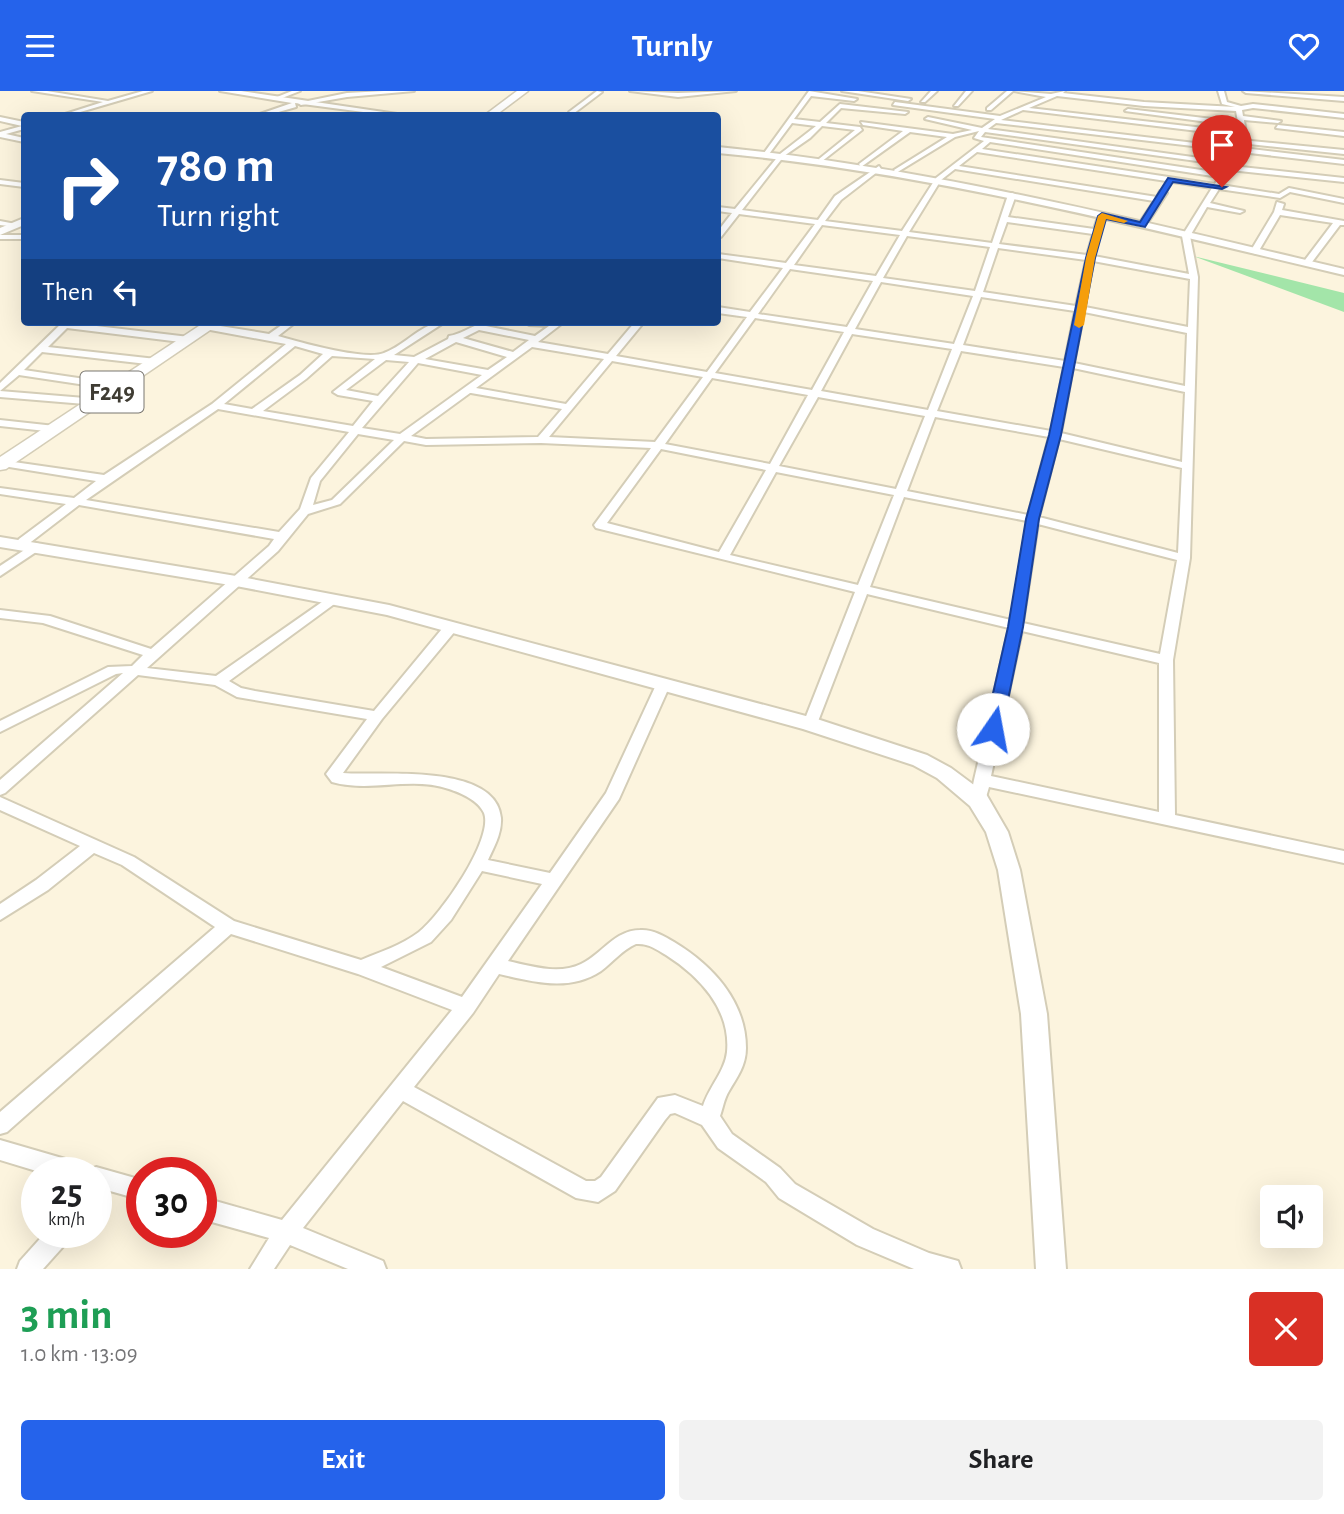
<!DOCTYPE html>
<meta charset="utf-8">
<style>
:root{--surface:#fff;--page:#f2f2f2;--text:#202124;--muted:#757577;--accent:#2563eb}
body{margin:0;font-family:"Alegreya Sans",sans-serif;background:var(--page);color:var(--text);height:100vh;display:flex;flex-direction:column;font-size:26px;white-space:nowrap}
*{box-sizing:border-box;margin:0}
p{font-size:23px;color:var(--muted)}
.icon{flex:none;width:38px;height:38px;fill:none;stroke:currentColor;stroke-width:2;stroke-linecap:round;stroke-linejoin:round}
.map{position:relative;height:1178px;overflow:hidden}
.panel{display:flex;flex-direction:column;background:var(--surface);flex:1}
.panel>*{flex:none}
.guide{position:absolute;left:21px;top:21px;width:700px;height:214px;border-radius:7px;box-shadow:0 7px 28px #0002;background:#1a4fa0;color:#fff;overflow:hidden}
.buttons{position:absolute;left:1260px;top:1094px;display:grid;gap:14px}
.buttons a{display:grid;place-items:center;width:63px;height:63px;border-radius:7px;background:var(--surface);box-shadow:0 7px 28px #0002;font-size:35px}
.speed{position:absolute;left:21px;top:1066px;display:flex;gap:14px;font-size:35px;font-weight:700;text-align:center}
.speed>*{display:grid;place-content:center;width:91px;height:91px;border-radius:50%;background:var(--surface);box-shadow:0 7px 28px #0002;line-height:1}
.speed small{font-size:18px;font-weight:400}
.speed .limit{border:10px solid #d22;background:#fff;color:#111}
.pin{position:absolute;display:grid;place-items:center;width:60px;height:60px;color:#fff;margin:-72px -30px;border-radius:50% 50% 50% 0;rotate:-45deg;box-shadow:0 0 7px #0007}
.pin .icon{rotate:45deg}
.me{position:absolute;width:77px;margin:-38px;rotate:12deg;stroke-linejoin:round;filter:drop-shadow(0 0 5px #0008)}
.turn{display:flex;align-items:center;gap:24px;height:147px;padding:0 21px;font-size:32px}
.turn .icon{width:91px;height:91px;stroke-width:2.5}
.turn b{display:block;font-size:49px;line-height:60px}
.then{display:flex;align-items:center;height:66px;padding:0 21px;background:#0003;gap:14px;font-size:26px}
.round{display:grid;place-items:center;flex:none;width:74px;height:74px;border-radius:7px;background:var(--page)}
.headline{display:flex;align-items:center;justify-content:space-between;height:119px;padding:0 21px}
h1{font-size:42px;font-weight:700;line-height:52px;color:#1e9e55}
.cta{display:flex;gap:14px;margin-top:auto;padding:14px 21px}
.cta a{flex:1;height:80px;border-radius:7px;background:var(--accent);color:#fff;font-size:28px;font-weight:700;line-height:80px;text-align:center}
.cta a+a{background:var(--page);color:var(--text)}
header{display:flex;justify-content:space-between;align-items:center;height:91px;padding:0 21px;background:var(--accent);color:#fff;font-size:32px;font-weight:700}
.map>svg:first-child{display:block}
</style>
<header><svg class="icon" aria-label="menu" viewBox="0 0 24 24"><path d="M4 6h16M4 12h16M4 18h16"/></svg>Turnly<svg class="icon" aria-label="heart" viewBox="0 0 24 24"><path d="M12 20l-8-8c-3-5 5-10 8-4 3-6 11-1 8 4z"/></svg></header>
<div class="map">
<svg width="1344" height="1178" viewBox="0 0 1344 1178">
<rect width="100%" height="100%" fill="#fcf4de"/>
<polygon fill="#a3e5a9" points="1193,165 1344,202 1344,221"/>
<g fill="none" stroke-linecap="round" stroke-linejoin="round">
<defs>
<g id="street">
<polygon points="32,0 47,0 108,10 143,0 152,0 70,24 62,24 103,11"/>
<polygon points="292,0 300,0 277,9 272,8"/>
<polygon points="384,0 414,0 347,6 301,14 298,12 347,2"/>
<polygon points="597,0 602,1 573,23 569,23 569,21"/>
<polygon points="630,0 678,2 736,0 678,6"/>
<path d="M809,0L857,8L854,10L811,5L794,28L820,31L840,13L908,21L905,23L841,17L826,32L860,36L862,39L821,71L819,68L855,39L822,35L810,47L784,65L742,119L818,129L835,105L879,75L881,78L841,109L825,130L902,140L936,87L984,50L974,47L979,40L955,46L896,82L894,79L947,46L910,41L861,76L859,73L903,40L863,34L861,31L953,43L972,39L925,28L928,26L982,37L995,28L893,14L895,11L1000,25L1046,6L1014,0L1051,3L1065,0L1063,2L1144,11L1235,16L1222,13L1218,0H1224L1227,11L1241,15L1253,13L1344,23V27L1253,17L1242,19L1243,25L1281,30L1278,32L1244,29L1247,51L1243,57L1344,69V73L1241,61L1232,75L1344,87V91L1230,79L1221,94L1279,103L1289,97L1344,108V112L1290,101L1280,107L1219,98L1210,112L1244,120L1240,122L1207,116L1190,145L1198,186L1190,467L1173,569L1175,724L1344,760V772L989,696L984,713H972L970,709L974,689L1009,537L867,503L817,633L815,636H805L803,633L855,501L596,437L594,434L651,357L541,352L426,354L404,350L340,413L308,423L278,460L147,577L216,585L332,504L337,505L338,508L337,511L229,590L241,597L255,600L374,620L446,533H456L458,536L456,539L382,628L343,682C379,685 496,671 501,727C502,742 494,756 488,769L550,782L606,702L656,594L663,589L668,591L670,594L619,708L508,870C530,875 559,884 581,873C602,863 615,839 640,839C652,838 664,845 674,851C712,874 746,910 746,957C746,975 737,986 729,1000C724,1008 723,1017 720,1025L732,1043L780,1077L795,1093L873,1138L929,1162L958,1170L961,1178H914L857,1154L779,1107L766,1091L718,1057L702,1034L675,1022L670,1023L665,1029L615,1100L598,1111L576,1107L403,1010L303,1137L383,1170L386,1178H348L290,1154L274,1178H250L269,1147L201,1128V1106L282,1129L452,919L358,883L231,843L7,1041L0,1043V1021L215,836L122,774L94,762L48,799L0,829V813L36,789L80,755L0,719V706L134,766L234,830L361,869C380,861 402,854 419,841C440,825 494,748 484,722C478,709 461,702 449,698C411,685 370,702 332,691L326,683L367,628L237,606L215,594L138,584L5,702L0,704V689L123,582L116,583L0,641V630L108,576L132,575L143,564L43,532L0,527V519L50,525L151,558L269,455L274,448L79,414L27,454H19L17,451L19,448L66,413L0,403V397L74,407L96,390L3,375H0V369L104,384L212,313L286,253L205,238L203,236L208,233L269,243L286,231H296L278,245C299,251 365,270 384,262C406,254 422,231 445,231L394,264L414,266L448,248L449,245C464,243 475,231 491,231L486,235L535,245L549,235L529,234L525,231H564L538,251L608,263L635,231H644L616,265L707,281L747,226L718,222V216L750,221L783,177L718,167V163L786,172L815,133L739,123L721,146H718V140L732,122L718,120V116L735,118L780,63L816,35L792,32L769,63L764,62ZM1057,5L1144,15L1236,20L1238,31L1128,18L1125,20L1238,35L1239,41L1029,17ZM1023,19L1240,45L1241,51L1237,57L1001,29ZM996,32L1235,60L1229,71L988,38ZM985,41L1226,74L1221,82L981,46ZM990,51L1219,86L1215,93L982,58ZM977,61L1212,97L1182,145L1189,183L1094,165L1105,123H1099L1094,138L1008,126L1016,104L1012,102L1008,104L992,152L909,141L941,89L955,78L1154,110L1138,134L1142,136H1145L1167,102L1160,100L1157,106L959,75ZM1007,131L1093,143L1087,164L999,153ZM822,134L900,144L876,185L794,174ZM907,145L990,156L975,200L883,187ZM998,157L1086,169L1076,215L983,201ZM1093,170L1190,188L1188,236L1085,216ZM790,178L873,190L847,236L758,223ZM881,191L973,205L954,253L855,238ZM981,206L1075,220L1065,270L963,254ZM1084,221L1187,242L1185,295L1074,272ZM755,227L844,241L812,299L715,282ZM479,239L529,249L513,261L463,247ZM852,243L952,258L928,319L821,300ZM456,251L507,266L488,279L425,268ZM295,255L323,263L300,284L252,318L224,313ZM532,256L604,268L566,313L476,297ZM961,260L1064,276L1051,340L937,320ZM332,265L375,268L333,301L338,304L373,310L353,335L263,320L306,288ZM386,269L409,271L378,305L346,299ZM612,270L703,286L655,351L549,346ZM418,272L482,284L400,343L362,337ZM1073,277L1185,301L1182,371L1061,342ZM712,287L808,304L770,373L665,353ZM470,302H471L562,318L538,346L426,348L411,345ZM818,306L925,325L896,398L779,375ZM218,318L349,341L311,387L300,418L279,441L86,409ZM935,326L1049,346L1028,424L907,400ZM358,343L394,349L332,409L313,414L320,390ZM1059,348L1182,377L1178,462L1039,426ZM661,358L766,379L719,461L607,432ZM776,381L894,404L858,494L730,464ZM904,406L1027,430L1011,529L870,496ZM1038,433L1177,469L1160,563L1023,532ZM1022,540L1159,572V721L991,685ZM482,780L542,793L462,906L381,876L431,851L451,829ZM636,853C648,852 656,858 666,864C699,885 731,918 727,961C725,980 709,996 703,1015L675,1004L658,1007L601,1086L595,1090H586L414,996L473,922L499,883C534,891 569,901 601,880C613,871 622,859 636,853Z"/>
<polygon points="842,0 858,0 911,8 908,10"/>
<polygon points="931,0 937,0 925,11 921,11"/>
<polygon points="966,0 972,0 958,15 954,15"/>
<polygon points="1007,0 1013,0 991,19 987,19 987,17"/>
<polygon points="1243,0 1344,6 1344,10 1246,2"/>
<polygon points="0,26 24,31 24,38 6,43 24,47 24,51 0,46 0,41 22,35 0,30"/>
<polygon points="1278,34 1344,41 1344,45 1276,37"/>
<polygon points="1251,50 1344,59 1344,63 1249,53"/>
<polygon points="0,89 24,92 24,96 0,93"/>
<polygon points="1277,111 1284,113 1282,119 1344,130 1344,134 1340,134 1309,175 1302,173 1333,132 1280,124 1257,163 1250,161 1274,121"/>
<polygon points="0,130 21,134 17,136 0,134"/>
<rect x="0" y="144" width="24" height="4"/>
<polygon points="63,231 189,246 194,249 189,252 67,237 48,256 156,268 161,271 156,274 42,261 24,279 119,293 124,296 119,299 19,284 0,300 0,292"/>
<polygon points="0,300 97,308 102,311 97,314 0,306"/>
<polygon points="0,329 55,335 60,338 55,341 0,335"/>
<polygon points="35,452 39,453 41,456 39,459 0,485 0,475"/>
<polygon points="0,1049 79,1072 86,1075 88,1079 96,1076 142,1089 142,1109 96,1096 96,1082 43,1082 0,1069"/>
<polygon points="46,1141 72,1141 69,1149 43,1178 17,1178 20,1170"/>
</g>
<g id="secondary">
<polygon points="220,0 241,0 404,24 386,24 295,12 296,16 268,24 257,24 292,12"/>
<path d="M718,56C931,77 1136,129 1344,178V184C1136,135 931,82 718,62Z"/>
<polygon points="24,127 24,134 0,144 0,137"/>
<polygon points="0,446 236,485 389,514 817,628 927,664 951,677 986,703 1008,741 1020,779 1047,923 1066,1178 1036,1178 1021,923 998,779 986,741 970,715 937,687 913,674 803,638 387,524 236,495 0,456"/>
</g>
<g id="primary">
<polygon points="517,0 528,0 496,24 485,24"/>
<polygon points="205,231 222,231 6,378 0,379 0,366"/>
</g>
</defs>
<use href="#street" stroke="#d4cdb7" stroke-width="4"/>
<use href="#secondary" stroke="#d4cdb7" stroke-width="4"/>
<use href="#primary" stroke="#d4cdb7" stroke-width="3"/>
<use href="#street" fill="#fff" fill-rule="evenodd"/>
<use href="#secondary" fill="#fff" fill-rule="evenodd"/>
<use href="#primary" fill="#fff" fill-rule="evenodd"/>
</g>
<polygon fill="#2563eb" stroke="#184099" stroke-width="2" points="1168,87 1226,96 1222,98 1173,91 1145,136 1106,128 1095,167 1061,344 1039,428 1023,536 1002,638 993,644 988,642 985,638 1008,536 1026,428 1049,344 1086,167 1098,125 1102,122 1140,131"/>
<polygon fill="#f59e0b" points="1102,122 1128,130 1124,132 1106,128 1095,167 1084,234 1079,237 1074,234 1086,167 1098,125"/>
<g text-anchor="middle" stroke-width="5" stroke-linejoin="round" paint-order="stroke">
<rect fill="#fff" stroke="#797670" stroke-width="2" x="80.5" y="280.5" width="63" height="41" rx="5"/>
<g font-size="24" font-weight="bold" fill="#3f3c33">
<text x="112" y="309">F249</text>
</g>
</g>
</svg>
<div class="buttons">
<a><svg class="icon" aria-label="sound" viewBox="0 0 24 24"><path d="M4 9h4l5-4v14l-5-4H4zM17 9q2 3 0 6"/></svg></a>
</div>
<div class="speed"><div>25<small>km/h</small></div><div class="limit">30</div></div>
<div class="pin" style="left:1222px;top:96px;background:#d93025"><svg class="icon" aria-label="arrive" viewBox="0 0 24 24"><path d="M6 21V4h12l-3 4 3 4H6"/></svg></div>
<svg class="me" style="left:993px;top:638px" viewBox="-20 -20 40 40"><circle r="19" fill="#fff"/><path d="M0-13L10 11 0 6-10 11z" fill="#2563eb"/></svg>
<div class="guide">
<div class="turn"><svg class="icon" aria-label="right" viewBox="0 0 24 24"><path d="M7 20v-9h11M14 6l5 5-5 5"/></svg><div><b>780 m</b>Turn right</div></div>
<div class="then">Then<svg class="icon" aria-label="left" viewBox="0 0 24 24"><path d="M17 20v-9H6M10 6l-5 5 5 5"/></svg></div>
</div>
</div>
<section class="panel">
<div class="headline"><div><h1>3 min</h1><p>1.0 km · 13:09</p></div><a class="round" style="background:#d93025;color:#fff"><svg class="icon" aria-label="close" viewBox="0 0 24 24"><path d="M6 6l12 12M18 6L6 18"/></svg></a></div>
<div class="cta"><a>Exit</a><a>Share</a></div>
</section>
